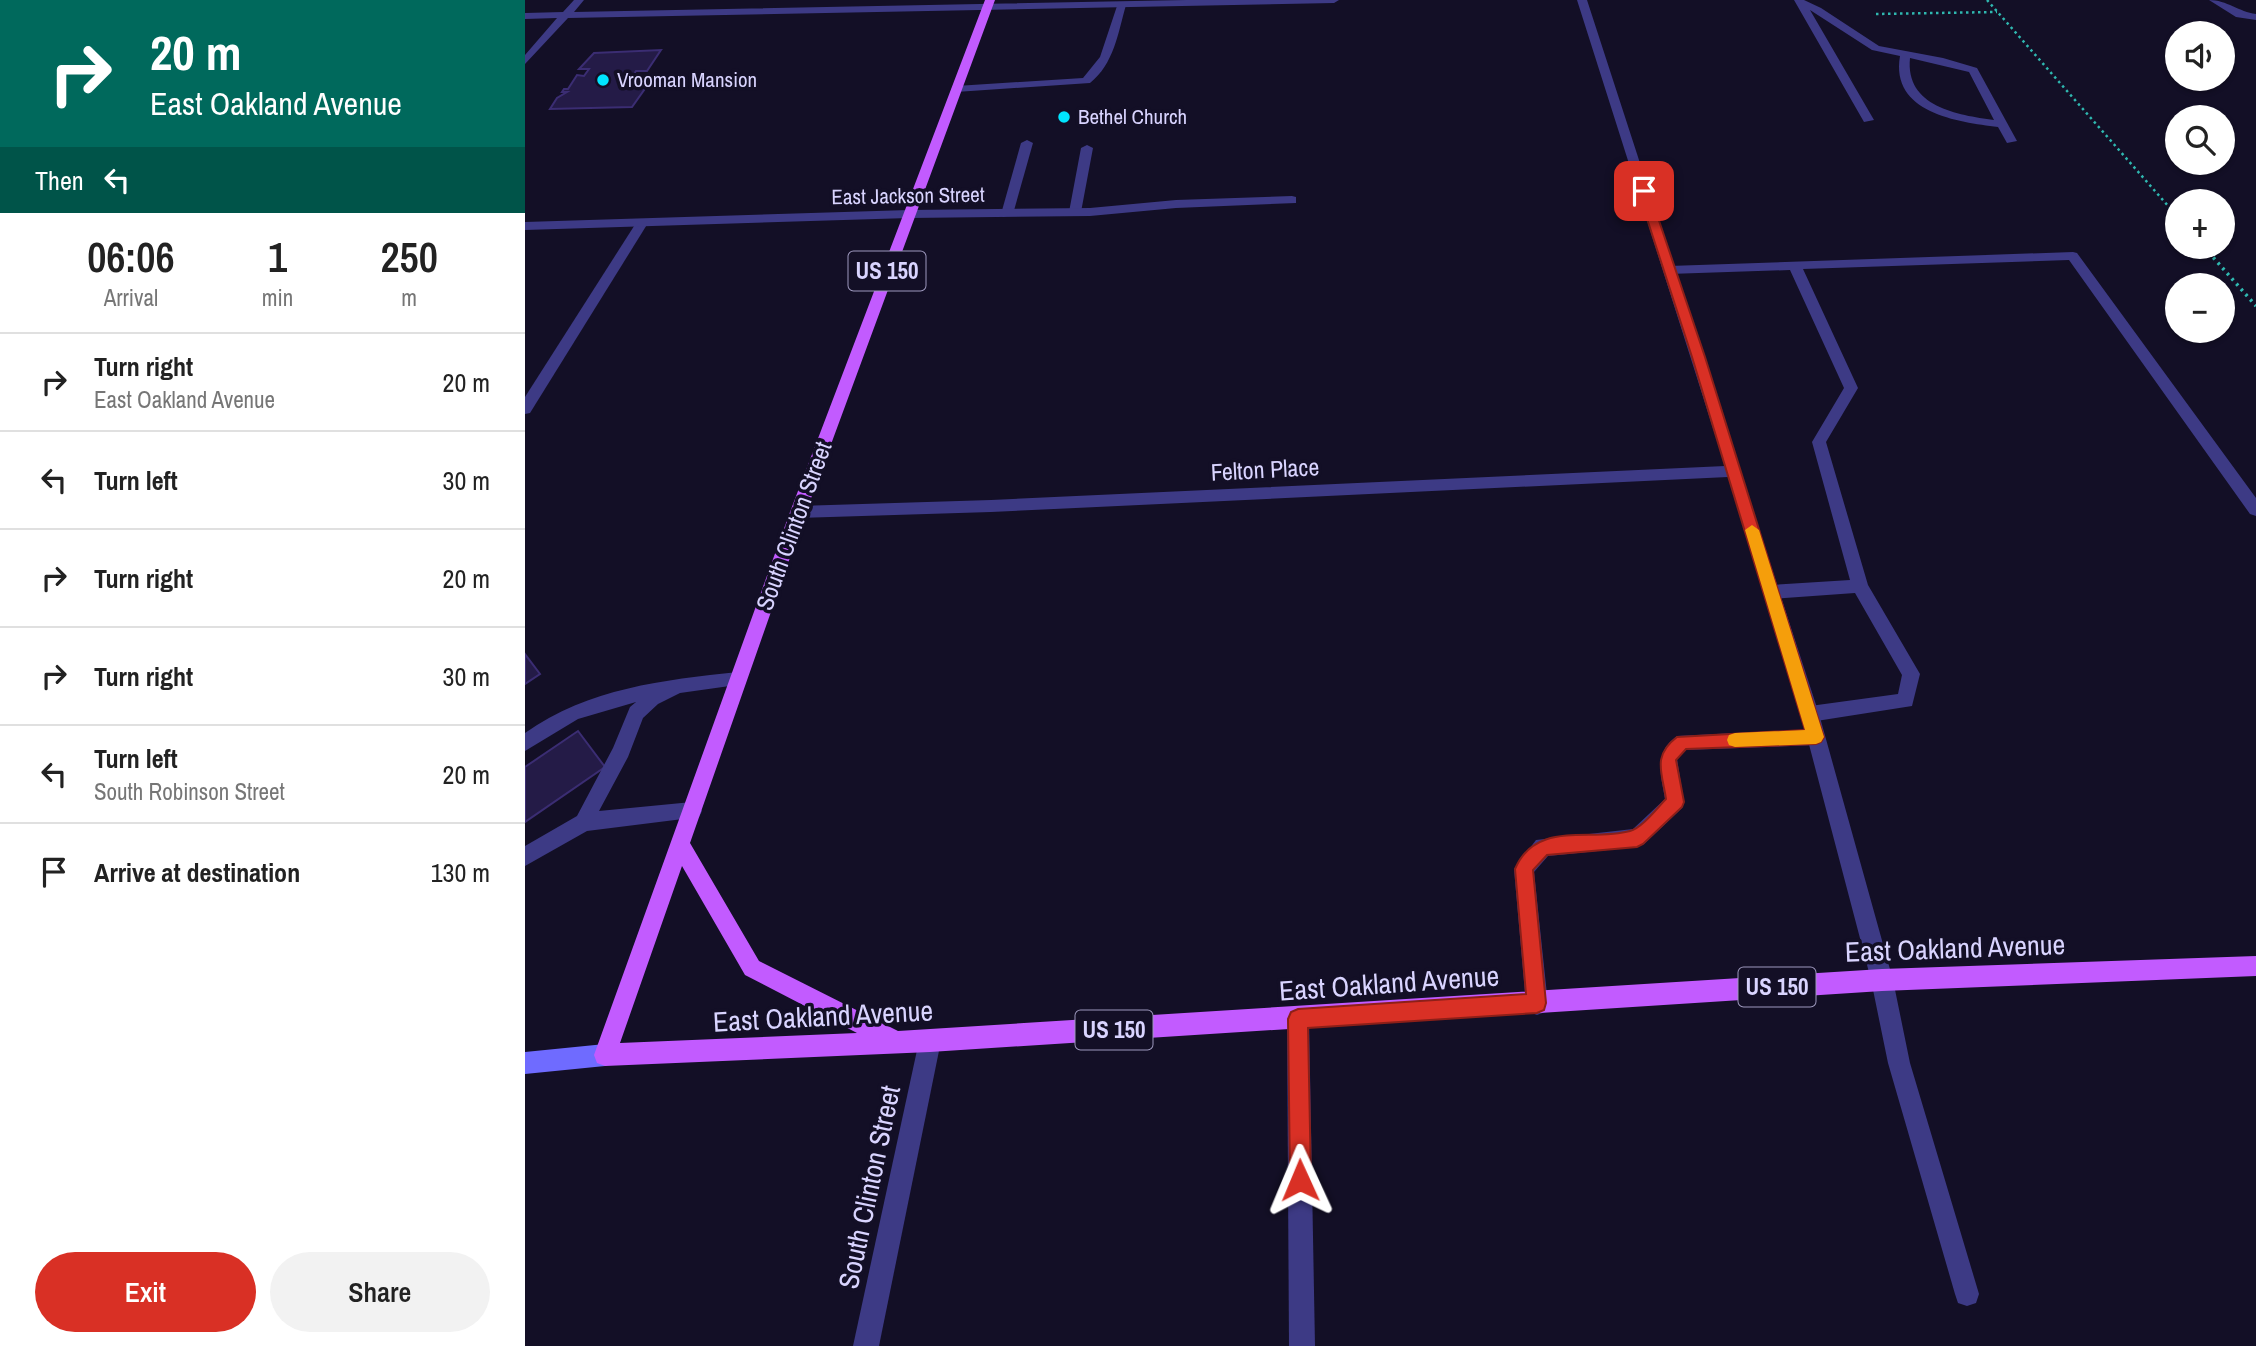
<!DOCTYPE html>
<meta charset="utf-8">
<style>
:root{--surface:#fff;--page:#f2f2f2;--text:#222;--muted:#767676;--line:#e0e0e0;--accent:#d93025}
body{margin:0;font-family:"Archivo Narrow",sans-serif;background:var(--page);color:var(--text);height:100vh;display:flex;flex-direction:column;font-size:26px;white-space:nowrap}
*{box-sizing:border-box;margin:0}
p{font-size:23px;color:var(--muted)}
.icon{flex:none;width:38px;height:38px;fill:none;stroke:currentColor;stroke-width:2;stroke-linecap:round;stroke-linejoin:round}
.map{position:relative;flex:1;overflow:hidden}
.side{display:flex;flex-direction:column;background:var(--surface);width:525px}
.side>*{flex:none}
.guide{background:#00695c;color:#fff;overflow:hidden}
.fabs{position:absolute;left:1640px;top:21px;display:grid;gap:14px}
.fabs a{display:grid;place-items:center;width:70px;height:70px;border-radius:50%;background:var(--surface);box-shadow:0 2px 5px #0004;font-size:35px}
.pin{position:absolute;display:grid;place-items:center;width:60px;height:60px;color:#fff;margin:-30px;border-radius:14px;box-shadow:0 4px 10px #0006}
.me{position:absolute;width:77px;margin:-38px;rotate:359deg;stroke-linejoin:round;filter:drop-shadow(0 0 5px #0008)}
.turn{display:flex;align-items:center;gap:24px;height:147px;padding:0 35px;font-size:32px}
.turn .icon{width:91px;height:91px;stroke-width:2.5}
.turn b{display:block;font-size:49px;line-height:60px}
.then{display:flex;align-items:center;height:66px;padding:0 35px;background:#0003;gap:14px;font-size:26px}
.eta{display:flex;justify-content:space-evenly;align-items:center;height:119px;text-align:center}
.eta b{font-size:42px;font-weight:600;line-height:49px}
.primary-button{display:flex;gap:14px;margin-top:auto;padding:14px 35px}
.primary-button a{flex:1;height:80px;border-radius:42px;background:var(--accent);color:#fff;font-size:28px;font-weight:600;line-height:80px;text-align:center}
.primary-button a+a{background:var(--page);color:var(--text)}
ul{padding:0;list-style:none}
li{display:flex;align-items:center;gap:21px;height:98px;padding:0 35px;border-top:2px solid var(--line)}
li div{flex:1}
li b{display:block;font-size:26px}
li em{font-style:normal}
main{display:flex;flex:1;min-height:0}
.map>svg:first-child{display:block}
</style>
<main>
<section class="side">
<div class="guide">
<div class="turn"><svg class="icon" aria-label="right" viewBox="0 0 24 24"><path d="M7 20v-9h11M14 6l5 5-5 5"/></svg><div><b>20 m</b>East Oakland Avenue</div></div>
<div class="then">Then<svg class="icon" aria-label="left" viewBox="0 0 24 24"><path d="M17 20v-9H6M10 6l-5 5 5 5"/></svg></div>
</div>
<div class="eta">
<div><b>06:06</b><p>Arrival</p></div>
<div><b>1</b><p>min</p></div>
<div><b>250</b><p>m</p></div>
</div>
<ul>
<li><svg class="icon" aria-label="right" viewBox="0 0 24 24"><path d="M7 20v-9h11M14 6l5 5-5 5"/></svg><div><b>Turn right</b><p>East Oakland Avenue</p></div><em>20 m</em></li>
<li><svg class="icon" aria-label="left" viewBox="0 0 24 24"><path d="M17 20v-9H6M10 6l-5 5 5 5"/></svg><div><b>Turn left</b></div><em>30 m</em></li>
<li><svg class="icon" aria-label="right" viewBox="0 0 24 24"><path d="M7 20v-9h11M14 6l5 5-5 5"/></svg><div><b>Turn right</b></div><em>20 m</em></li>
<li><svg class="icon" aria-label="right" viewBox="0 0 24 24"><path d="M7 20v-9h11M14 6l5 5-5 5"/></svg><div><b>Turn right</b></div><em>30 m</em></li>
<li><svg class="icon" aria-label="left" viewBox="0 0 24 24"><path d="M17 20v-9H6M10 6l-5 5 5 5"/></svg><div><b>Turn left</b><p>South Robinson Street</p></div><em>20 m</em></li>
<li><svg class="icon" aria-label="arrive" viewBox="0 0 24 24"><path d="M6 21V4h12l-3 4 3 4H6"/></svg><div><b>Arrive at destination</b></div><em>130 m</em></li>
</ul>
<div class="primary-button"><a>Exit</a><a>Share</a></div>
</section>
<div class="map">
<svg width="1731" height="1346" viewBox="0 0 1731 1346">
<rect width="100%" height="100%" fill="#130f26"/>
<g fill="#241b47" stroke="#3b2d73" stroke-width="2">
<polygon points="136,50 122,71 111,71 107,77 109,77 103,84 124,83 107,107 25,109 32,98 42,92 37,92 39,89 43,89 52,75 59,76 64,69 54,69 69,53"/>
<polygon points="0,654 15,674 0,684"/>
<polygon points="53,731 80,767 0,822 0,767"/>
</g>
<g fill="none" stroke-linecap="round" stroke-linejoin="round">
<g stroke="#2fb8b0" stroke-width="2.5" stroke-dasharray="2.5 3.5" stroke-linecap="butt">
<polyline points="1462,0 1652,216"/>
<polyline points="1351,14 1472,12"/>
</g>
<polyline stroke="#2fb8b0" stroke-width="3.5" stroke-dasharray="2.5 4.5" stroke-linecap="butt" points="1679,247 1731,306"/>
<g fill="#3d3a85" fill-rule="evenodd">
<path d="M1269,0H1279L1296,8L1354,46L1418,58L1452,68L1492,141L1482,143L1473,127C1433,122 1365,113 1375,56L1347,50L1285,10L1349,120L1339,122ZM1385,58L1444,72L1469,120C1433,115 1380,107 1385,58Z"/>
<path d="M1684,0C1702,0 1714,12 1731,14V20L1711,17Z"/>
<path d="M593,3L601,5C593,33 589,64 565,83L431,92L426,89L431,86L558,78L575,57Z"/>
<polygon points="502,140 508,143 488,214 478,217 476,214 496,143"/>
<polygon points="562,145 568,148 556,212 550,216 544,212 556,148"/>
<polygon points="117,219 123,223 5,413 0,414 0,397 111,223"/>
<polygon points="1548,252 1552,253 1731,498 1731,516 1725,514 1544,260 1278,269 1333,388 1301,442 1343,585 1395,674 1387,706 1285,722 1279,720 1276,714 1279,708 1285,706 1373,694 1377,675 1330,593 1246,599 1240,597 1238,592 1240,587 1246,585 1325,580 1287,442 1319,388 1265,270 1144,274 1138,270 1144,266"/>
<path d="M213,672L219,674L222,679L219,684L155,693L133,704L118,718L103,757L74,811L167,802L174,805L177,811L174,817L62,831L0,866V846L52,816L88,748L105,707L111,702L53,719L0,751V733C64,688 138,680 213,672Z"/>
<path d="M1291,729L1297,731L1300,737L1297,743L1291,745L1161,750L1152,759L1159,802L1157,808L1119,844L1112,847L1023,856L1009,872L1023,1004L1020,1012L1012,1015L1004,1012L1001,1004L989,869L1011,840L1108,829L1140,799C1136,774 1128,753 1152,736Z"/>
<polygon points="1357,969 1364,973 1368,980 1385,1063 1454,1294 1451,1303 1442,1306 1433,1303 1430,1294 1363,1063 1346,980 1350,973"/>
<polygon points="773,1008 781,1011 784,1019 790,1346 764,1346 762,1019 765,1011"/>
</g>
<g fill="#3d3a85" fill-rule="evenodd">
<polygon points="49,0 59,0 49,12 661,0 814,0 809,3 43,18 0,64 0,55 32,18 0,19 0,13 38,12"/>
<polygon points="1052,0 1062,0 1294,714 1368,980 1364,987 1357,991 1350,987 1346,980 1276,714 1203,477 466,512 273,518 265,512 273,506 466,500 1200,466"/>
<polygon points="767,196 771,197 771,203 651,208 565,216 384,218 0,230 0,222 384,210 565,208 651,200"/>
<polygon points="405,1030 413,1033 416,1041 354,1346 328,1346 394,1041 397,1033"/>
</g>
<polygon fill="#6f6bff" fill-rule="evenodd" points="80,1044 88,1047 91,1055 88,1063 80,1066 0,1074 0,1052"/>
<path fill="#c25bff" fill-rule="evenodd" d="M460,0H470L281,512L165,843L234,961L373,1031L1357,969L1731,956V976L1357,991L405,1052L80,1066L72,1063L69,1055L265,512ZM157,866L220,975L332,1033L95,1043Z"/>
</g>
<path fill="#d93025" stroke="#8d1f18" stroke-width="2" d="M1119,188L1124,191L1180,357L1299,737L1296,742L1291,744L1161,749L1151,760L1159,802L1157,807L1118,844L1112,847L1022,855L1008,870L1021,1003L1019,1010L1012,1013L783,1028L786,1180L783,1187L775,1190L768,1187L765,1180L763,1019L766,1012L773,1009L1001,994L990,869C1011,820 1064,842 1105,831C1117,828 1132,808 1141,799C1137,772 1127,756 1152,737L1280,730L1167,357L1113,191Z"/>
<polygon fill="#f59e0b" points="1227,525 1234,530 1299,737 1296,742 1291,744 1210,747 1204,745 1202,740 1204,735 1210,733 1280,730 1220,530"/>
<g fill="#00e5ff" stroke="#130f26" stroke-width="2.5">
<circle cx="78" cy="80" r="7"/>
<circle cx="539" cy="117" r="7"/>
</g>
<g text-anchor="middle" stroke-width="7" stroke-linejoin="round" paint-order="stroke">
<g font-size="21" fill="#d9d4ff" stroke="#130f26" text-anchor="start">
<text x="92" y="87">Vrooman Mansion</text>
<text x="553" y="124">Bethel Church</text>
</g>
<g font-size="21" fill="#d9d4ff" stroke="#130f26">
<text transform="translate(383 196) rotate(-1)" y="7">East Jackson Street</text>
</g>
<g fill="#130f26" stroke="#9e99be" stroke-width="2">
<rect x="323.5" y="251.5" width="77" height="39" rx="5"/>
<rect x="1213.5" y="967.5" width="77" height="39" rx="5"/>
<rect x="550.5" y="1010.5" width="77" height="39" rx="5"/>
</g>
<g font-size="23" font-weight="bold" fill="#d9d4ff">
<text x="362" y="279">US 150</text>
<text x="1252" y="995">US 150</text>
<text x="589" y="1038">US 150</text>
</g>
<g font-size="24" fill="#d9d4ff" stroke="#130f26">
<text transform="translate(740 470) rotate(-3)" y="8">Felton Place</text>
<text transform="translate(269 526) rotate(-70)" y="8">South Clinton Street</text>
</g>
<g font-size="28" fill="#d9d4ff" stroke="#130f26">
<text transform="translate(1430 948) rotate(-2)" y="10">East Oakland Avenue</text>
<text transform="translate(864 983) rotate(-4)" y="10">East Oakland Avenue</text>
<text transform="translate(298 1016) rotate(-3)" y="10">East Oakland Avenue</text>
<text transform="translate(344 1187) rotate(-78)" y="10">South Clinton Street</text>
</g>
</g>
</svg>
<div class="fabs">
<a><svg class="icon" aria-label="sound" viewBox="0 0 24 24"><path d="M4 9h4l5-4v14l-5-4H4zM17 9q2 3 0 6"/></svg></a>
<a><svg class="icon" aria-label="search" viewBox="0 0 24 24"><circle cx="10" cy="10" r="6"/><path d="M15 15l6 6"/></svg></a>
<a>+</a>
<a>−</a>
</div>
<div class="pin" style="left:1119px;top:191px;background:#d93025"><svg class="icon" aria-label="arrive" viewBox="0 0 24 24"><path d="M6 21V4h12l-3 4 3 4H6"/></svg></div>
<svg class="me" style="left:775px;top:1180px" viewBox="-20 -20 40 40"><path d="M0-17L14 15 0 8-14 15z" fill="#d93025" stroke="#fff" stroke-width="4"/></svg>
</div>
</main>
